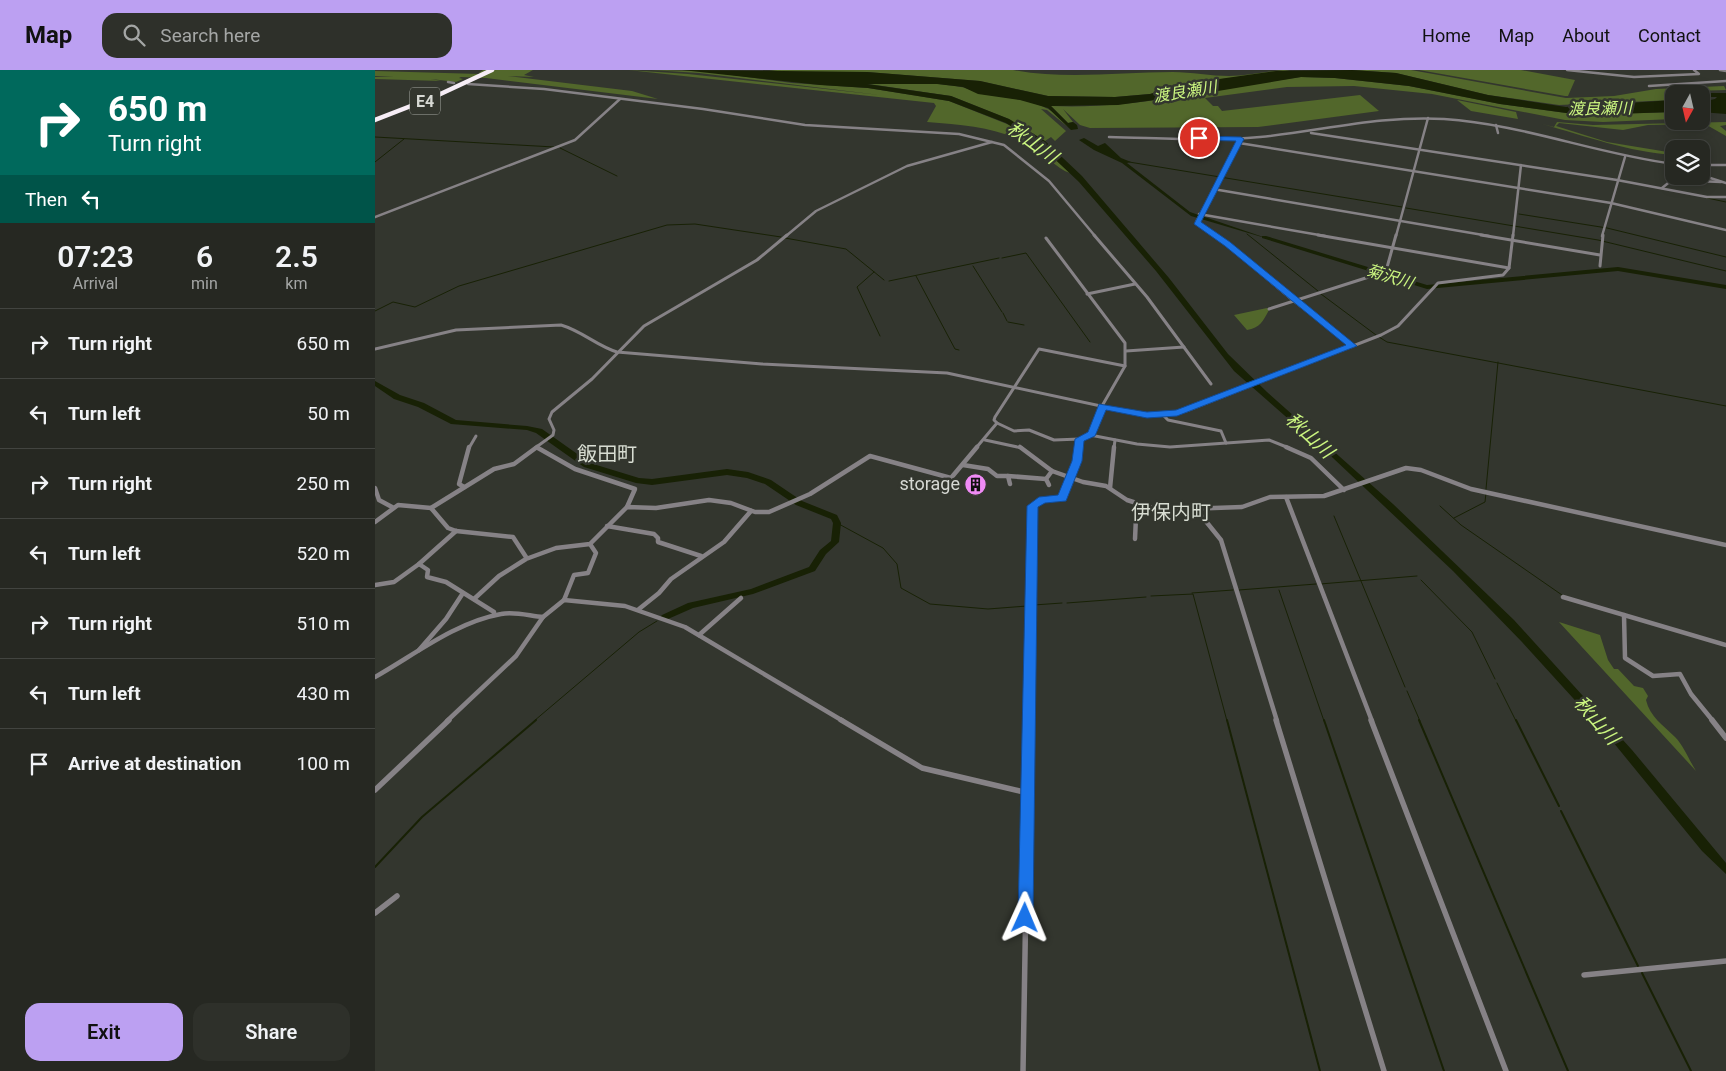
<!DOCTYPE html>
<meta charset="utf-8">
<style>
:root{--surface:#262822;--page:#2e302a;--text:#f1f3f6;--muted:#a4a6a5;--line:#424440;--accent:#bca0f2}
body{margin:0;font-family:Roboto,"Noto Sans JP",sans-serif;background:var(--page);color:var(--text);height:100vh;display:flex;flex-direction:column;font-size:19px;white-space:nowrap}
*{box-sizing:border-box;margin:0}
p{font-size:16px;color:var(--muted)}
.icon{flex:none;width:28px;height:28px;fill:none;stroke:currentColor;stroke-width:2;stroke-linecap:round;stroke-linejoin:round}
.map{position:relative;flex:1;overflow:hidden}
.sheet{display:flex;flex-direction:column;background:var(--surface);width:375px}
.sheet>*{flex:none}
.hud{background:#00695c;color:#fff;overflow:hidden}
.needle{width:32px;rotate:188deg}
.tools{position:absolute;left:1290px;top:15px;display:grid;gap:10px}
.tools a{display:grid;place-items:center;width:45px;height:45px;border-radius:10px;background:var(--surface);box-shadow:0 2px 12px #0003,0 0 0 1px var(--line);font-size:25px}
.pin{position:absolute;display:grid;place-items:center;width:42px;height:42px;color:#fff;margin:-21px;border:2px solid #fff;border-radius:50%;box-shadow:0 1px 5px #0007}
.me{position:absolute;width:55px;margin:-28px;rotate:1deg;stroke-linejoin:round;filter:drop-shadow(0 0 4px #0008)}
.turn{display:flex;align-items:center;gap:18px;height:105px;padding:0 25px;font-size:22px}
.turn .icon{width:65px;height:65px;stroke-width:2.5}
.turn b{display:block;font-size:35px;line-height:42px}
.then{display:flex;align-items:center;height:48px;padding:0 25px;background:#0003;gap:10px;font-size:19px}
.eta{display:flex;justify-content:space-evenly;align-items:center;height:85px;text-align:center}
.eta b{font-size:30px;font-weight:600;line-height:35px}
.button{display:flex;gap:10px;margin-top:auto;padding:10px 25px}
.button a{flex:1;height:58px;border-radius:15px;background:var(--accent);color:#111;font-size:20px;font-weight:600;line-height:58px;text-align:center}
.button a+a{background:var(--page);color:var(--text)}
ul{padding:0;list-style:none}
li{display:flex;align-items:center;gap:15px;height:70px;padding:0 25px;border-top:1px solid var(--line)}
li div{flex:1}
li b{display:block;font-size:19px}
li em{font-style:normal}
header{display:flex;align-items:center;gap:30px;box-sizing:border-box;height:70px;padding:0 25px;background:var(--accent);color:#111}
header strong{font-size:24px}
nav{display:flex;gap:28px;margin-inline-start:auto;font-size:18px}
.search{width:350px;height:45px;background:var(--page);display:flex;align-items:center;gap:12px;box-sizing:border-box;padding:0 18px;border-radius:15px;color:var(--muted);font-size:19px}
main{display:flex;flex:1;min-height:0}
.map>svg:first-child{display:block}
</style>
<header>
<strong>Map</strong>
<div class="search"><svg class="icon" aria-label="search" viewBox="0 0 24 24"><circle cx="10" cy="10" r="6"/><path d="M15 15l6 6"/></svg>Search here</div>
<nav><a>Home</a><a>Map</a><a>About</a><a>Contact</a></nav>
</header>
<main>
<section class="sheet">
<div class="hud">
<div class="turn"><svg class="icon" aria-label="right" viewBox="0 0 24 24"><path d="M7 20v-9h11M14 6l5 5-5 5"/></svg><div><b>650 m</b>Turn right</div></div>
<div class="then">Then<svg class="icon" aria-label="left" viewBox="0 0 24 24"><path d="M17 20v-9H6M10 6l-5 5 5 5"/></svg></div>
</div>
<div class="eta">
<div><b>07:23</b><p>Arrival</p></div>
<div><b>6</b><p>min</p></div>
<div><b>2.5</b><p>km</p></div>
</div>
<ul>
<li><svg class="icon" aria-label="right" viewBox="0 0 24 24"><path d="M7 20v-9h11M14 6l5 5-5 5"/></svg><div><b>Turn right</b></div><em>650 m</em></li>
<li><svg class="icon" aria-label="left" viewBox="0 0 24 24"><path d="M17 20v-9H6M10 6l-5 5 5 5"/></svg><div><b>Turn left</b></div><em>50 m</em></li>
<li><svg class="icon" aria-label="right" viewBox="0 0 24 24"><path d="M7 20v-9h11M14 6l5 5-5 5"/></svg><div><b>Turn right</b></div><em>250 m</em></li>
<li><svg class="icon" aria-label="left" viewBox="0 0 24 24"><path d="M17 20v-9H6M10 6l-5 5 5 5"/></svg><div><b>Turn left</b></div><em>520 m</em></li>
<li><svg class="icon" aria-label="right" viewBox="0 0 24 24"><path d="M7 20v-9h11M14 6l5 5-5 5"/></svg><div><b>Turn right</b></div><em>510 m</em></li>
<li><svg class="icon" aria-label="left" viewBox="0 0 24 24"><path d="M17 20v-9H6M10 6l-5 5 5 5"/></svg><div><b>Turn left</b></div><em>430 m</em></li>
<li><svg class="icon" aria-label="arrive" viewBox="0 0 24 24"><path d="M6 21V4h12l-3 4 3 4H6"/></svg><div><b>Arrive at destination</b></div><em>100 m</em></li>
</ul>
<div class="button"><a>Exit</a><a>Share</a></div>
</section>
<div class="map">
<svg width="1351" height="1001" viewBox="0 0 1351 1001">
<rect width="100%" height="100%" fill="#33362e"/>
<g fill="#52672b">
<polygon points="108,0 158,0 149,5 159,7 133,6 257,21 283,29 111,8 86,7 84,8 88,9 81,12 56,9 66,11 0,9 0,7 19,7 0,6 0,1 105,4 104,3"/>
<path d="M253,0L313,4L505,25L324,3L276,0L326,1L417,13L493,18L574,31L642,58L668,78L695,103C681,99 670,83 657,76C623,57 590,55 552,52L561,36L559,33Z"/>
<path d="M394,0H638C691,10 745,2 798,2C816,2 836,6 854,6C874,6 894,0 915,0L809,14L775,24L740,27L673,26L605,11L492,2L419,3Z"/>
<polygon points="977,0 1036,0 1191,28 1239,26 1281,19 1349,16 1351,20 1318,21 1323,24 1299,24 1299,30 1184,35 1113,25 1021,3"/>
<polygon points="1044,0 1146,0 1200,10 1193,26 1190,26"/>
<path d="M926,7L960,8L1034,16L1125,34L1206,45L1299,42V49L1228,52L1190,50L1057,24L979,16L912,17L830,28L838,36H843L847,41L985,25L1004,41L883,57L715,58L705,55L688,39L698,52L693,53L676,36C760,40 843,18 926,7Z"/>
<path d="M487,13C520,13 554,11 586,17C594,18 600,23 608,24C637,29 675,29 693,57L672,40L666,39L691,61L680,71L676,67L670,71L634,49L576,26Z"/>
<polygon points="1082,30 1141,42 1143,49 1096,41"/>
<path d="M1182,52L1218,55L1351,52V55L1345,56L1351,61V66L1330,54L1273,55L1248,60L1184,53L1181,56L1232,72L1299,83V85C1253,82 1211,66 1167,54L1179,57Z"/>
<path d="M892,238L894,240C888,251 885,258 872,260L859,245Z"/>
<path d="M1184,552L1225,565L1233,590L1239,599H1243L1259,616L1268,618L1273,626L1271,630C1275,647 1288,655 1300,667C1309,676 1314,690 1321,701Z"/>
</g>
<g fill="#182105">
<polygon points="307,0 492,2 605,11 673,26 740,27 775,24 809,14 901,1 977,0 1021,3 1113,25 1191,37 1299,30 1299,42 1206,45 1125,34 1034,16 960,8 926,7 837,22 743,35 676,36 693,53 698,52 702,55 703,59 696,60 673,38 645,30 603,24 588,17 562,14 492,14 576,26 634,49 670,71 707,106 794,208 853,284 892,322 1018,434 1139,550 1257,680 1351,793 1351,804 1327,781 1238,672 1147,572 1078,501 958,388 859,301 781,201 704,112 668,78 631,53 574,31 493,18 445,15"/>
<polygon points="1322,23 1351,23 1351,44 1326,42 1326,32 1340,29 1342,27 1326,27 1326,24"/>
<polygon points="709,68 723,76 730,73 746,88 756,92 752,93 815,142 900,171 816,146 747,93 719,80 704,70"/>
</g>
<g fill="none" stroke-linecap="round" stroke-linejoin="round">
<g stroke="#182105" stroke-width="1">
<polyline points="0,67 179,77"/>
<polyline points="185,78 242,106"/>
<polyline points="0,92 29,69"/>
<polyline points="754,92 1027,137"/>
<polyline points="1332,128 1351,132"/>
<polyline points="1031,138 1223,170 1351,201"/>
<polyline points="1144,144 1232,158 1351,187"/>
<polyline points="872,164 943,221"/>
<polyline points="410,168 471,179 509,210"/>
<polyline points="627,188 651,183 715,272"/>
<polyline points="598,196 627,242"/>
<polyline points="499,202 482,217 505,266"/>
<polyline points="541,206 580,279 584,280"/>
<polyline points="514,211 624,188"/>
<polyline points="946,224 1001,265"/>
<polyline points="0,241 18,232 40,237 84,216 292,155 320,154 406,167"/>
<polyline points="628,243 632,251"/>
<polyline points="633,252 649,255"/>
<polyline points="1004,267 1012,272 1351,336"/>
<polyline points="1111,419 1123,292"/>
<polyline points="1065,436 1086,455 1187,525"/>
<polyline points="959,446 1030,617"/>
<polyline points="1079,448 1110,432 1111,423"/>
<polyline points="462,453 508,478 522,494 526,518 555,534 613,539 652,536"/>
<polyline points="1046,510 1097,562 1120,609"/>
<polyline points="945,514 1042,506"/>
<polyline points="864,520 941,514"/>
<polyline points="904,520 949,651"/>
<polyline points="817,523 858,520"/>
<polyline points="776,526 818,524 852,651"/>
<polyline points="692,533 771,527"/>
<polyline points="659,535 687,533"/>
<polyline points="1122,613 1141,651"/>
<polyline points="1032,621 1045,651"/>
<polyline points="159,651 264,562 282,551"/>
</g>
<g stroke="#182105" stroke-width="2">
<polyline points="852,650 945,1001"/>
<polyline points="949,650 1069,1001"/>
<polyline points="1044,650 1193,1001"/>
<polyline points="1141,650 1184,736"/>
<polyline points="1186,741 1263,896"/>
<polyline points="0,797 47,747 161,650"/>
<polyline points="1267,903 1316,1001"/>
</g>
<g fill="#182105" fill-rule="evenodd">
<polygon points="887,166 891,166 1052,215 1243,197 1351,215 1351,219 1243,201 1052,219 887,168"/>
<polygon points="0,311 25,325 49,333 81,350 152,356 167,359 215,393 264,408 277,409 352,399 373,402 396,410 427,431 462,445 466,453 464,472 451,484 440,501 378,524 318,538 293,549 287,549 285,547 287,545 313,533 376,519 434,497 445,480 456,471 458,453 456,449 421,435 390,414 372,408 352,405 277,415 261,413 209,397 161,363 152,360 76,354 43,337 19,329 0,316"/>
</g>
<g stroke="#868286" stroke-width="2.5">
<polyline points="1192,0 1259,7 1324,4 1319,0"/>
<polyline points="1345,0 1351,1"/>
<polyline points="73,12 79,13"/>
<polyline points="93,14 169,19 328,39 430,55 584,64 629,75 674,111 720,166"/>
<polyline points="1274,16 1351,11"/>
<polyline points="1121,55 1123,63"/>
<polyline points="936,63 1242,110 1332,127 1351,127"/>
<path d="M734,67C784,68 835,72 885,67C946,61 1007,45 1069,49C1147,54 1221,84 1299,94"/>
<polyline points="864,73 1236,133 1351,160"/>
<polyline points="1326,95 1351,95"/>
<polyline points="1326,105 1351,113"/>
<polyline points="1287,118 1297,110 1346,112"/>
<polyline points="838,119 1114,166"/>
<polyline points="824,144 950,166"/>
<polyline points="0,147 200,70 245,29"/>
<polyline points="411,166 441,141 532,96 617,72"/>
<polyline points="841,166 821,152 864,72"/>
<polyline points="1021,166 1053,48"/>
<polyline points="1138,166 1146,95"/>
<polyline points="1227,166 1250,87"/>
</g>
<g stroke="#868286" stroke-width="3">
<polyline points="719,165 772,227 836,314"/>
<polyline points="840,165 919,231 978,276"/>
<polyline points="943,165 1134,198"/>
<polyline points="1106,165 1225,185"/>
<polyline points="671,168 750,273 750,296"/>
<polyline points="1225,196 1228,165"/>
<polyline points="1011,201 1021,165"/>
<polyline points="712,224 760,214"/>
<polyline points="894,239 1000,205"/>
<path d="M0,279L81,260L186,255C207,261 222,276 242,282L387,294L572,303L763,344L788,345L811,341L1006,265L1023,256L1063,213L1128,205L1134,198L1138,165"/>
<polyline points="751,281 809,277"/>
<polyline points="788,345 793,350 846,361 851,373"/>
<polyline points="622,353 639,361 654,360 679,370 705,369"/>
<polyline points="715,365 762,374 795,377 894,370 914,378"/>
<polyline points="610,370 647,378"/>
<polyline points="94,378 101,366"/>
<polyline points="160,378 178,365 179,360 174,349 177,342 217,309 269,256 382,190 412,165"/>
<polyline points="601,378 622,353 619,350 620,347 664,279 750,296 727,336 717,364 705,369 704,378"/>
<polyline points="739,378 740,370"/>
</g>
<g stroke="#868286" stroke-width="4.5">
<polyline points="645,377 677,401 708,412 731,416 752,430 783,440 867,437 895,427 949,426 1031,398 1046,400 1096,419 1351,475"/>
<polyline points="911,377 936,388 969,420"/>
<polyline points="163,378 200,399 260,419 252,437"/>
<polyline points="588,395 613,399 622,406 633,406"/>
<polyline points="635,414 633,406 671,409"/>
<polyline points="674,415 671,409 677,401"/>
<polyline points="89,417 84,414 94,377"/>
<polyline points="0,418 4,430 17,437"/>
<polyline points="735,418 739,377"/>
<polyline points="911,427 997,651"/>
<polyline points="56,438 119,399 139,394 162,377"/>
<polyline points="821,439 846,470 902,651"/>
<polyline points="0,452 23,435 56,438 73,458 81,461 138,467 151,487"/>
<polyline points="232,456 279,464 283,468 283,472 326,486"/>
<polyline points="760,469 761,447 764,435"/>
<polyline points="44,494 53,500 52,507 71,512 119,542 119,545"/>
<polyline points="0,515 19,512 44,494 81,461"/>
<polyline points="1188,527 1351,575"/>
<polyline points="99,529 124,506 151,489 181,478 215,474 252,437 281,438 334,430 356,433 380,442 394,442 435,424 495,386 576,408 602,377"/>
<polyline points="189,530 199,505 213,503 221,483 215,474"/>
<polyline points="264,539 284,523 296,509 349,472 376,441"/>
<polyline points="1249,545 1250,588 1278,606 1305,604 1316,624 1338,651"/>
<polyline points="324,565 366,528"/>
<polyline points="44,580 71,549 88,523"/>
<path d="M0,607C39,585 81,552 126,544C139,541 155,546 168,547L189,530L250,536L310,557L468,651"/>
<polyline points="72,651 141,586 168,547"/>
<polyline points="654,651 657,437 665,431 687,429 702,391 704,377"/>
</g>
<g stroke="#868286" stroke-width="5.5">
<polyline points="466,650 547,698 653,723"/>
<polyline points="901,650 1009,1001"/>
<polyline points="996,650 1131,1001"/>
<polyline points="1337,650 1351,668"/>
<polyline points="0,720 74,650"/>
<polyline points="0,843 22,826"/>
<polyline points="1209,905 1351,891"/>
<polyline points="648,1001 654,650"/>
</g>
<polyline stroke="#f6edf6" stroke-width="4.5" points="0,50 59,27 117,0"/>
</g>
<polygon fill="#1a73e8" stroke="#114b97" points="824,66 866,67 869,69 826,152 855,172 982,276 802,346 772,348 731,340 720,366 709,371 707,391 691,431 670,433 663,437 658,848 655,853 650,855 645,853 643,848 652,436 664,427 683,425 697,391 700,369 713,362 724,334 772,342 801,340 971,275 850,176 819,154 861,71 822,70"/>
<defs>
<symbol id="building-disc" viewBox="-11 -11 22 22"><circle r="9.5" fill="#f08bf5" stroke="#33362e"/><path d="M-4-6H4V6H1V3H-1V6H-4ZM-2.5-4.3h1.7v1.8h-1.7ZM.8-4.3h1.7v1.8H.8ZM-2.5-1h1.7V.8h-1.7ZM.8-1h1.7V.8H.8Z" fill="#111"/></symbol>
</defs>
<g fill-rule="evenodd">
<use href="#building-disc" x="588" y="402" width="25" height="25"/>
</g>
<g text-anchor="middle" stroke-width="5" stroke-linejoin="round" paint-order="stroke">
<g font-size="16" font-style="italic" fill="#cbf680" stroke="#33362e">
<text transform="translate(810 21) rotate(-9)" y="6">渡良瀬川</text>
<text transform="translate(1225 38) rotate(-1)" y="6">渡良瀬川</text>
<text transform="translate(1015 206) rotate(17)" y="6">菊沢川</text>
</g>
<rect fill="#33362e" stroke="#a6a8a2" stroke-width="1" x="35" y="17.5" width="30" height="27" rx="4"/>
<g font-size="16" font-weight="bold" fill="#d7d9d4">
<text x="50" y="37">E4</text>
</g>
<g font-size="18" fill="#d7d9d4" stroke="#33362e" text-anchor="end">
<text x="585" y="420">storage</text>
</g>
<g font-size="19" font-style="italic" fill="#cbf680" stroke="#33362e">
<text transform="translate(658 72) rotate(36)" y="7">秋山川</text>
<text transform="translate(935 365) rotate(43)" y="7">秋山川</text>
<text transform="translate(1222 650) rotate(49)" y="7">秋山川</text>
</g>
<g font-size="20" fill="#d8ddd2" stroke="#33362e">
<text x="232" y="391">飯田町</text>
<text x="796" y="449">伊保内町</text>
</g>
</g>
</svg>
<div class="tools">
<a><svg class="needle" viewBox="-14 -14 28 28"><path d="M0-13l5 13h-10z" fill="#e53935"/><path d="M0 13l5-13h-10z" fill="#a4a6a5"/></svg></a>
<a><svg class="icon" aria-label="layers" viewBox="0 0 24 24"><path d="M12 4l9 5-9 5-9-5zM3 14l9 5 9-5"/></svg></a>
</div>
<div class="pin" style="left:824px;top:68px;background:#d93025"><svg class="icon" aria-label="arrive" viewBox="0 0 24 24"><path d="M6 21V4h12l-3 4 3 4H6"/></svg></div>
<svg class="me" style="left:650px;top:848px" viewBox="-20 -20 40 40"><path d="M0-17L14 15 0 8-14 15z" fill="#1a73e8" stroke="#fff" stroke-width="4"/></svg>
</div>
</main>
